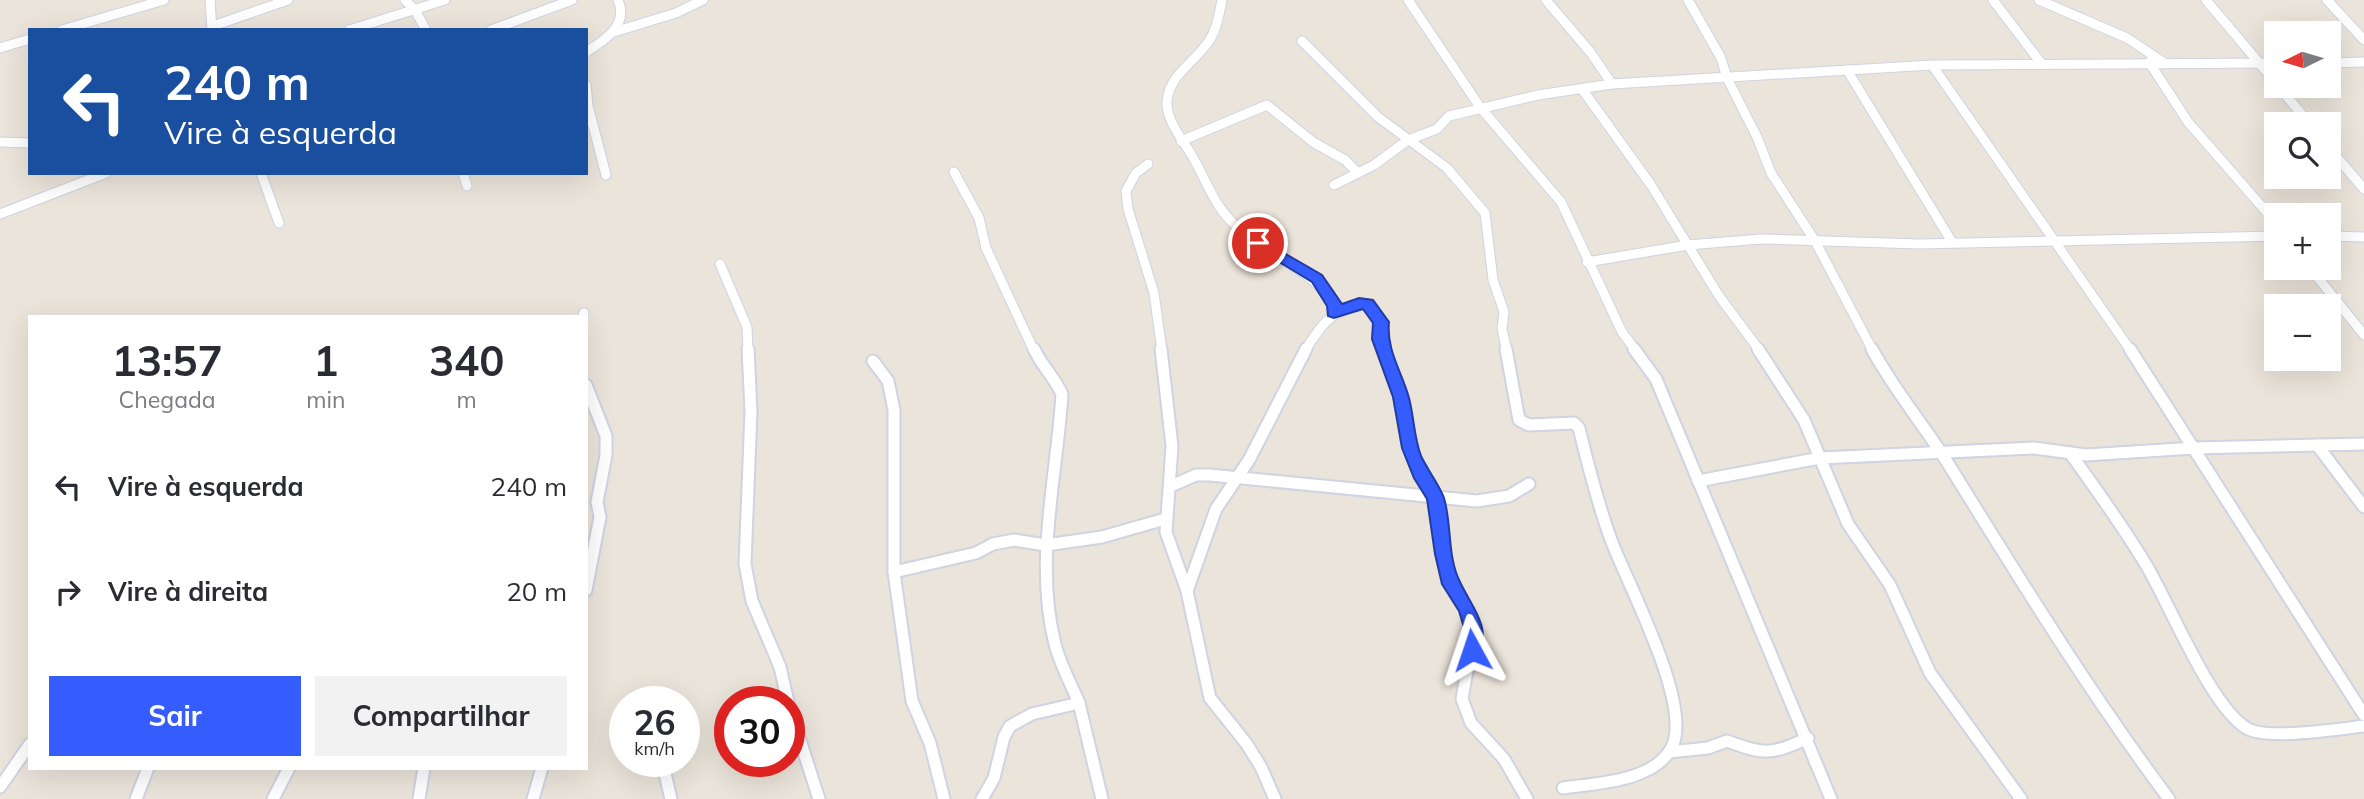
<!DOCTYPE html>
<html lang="pt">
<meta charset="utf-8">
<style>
:root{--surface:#fff;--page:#f2f2f3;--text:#2b2b33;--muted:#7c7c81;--accent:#355cfd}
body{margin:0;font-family:Mulish,sans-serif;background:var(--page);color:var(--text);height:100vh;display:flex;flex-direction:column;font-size:26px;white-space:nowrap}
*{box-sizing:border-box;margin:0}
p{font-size:23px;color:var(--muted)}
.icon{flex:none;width:38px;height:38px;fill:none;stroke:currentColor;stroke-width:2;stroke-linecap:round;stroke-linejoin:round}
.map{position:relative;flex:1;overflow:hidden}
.side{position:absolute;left:28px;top:315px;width:560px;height:455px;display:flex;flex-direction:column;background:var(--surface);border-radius:0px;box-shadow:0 7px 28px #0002}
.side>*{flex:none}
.banner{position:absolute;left:28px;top:28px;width:560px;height:147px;border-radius:0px;box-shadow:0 7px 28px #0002;background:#1a4fa0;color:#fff;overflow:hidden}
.needle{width:46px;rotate:265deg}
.fabs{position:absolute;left:2264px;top:21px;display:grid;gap:14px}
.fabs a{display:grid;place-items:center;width:77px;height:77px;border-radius:0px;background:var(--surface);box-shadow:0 7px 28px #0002;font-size:35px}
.speed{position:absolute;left:609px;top:686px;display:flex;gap:14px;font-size:35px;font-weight:700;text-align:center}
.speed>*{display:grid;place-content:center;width:91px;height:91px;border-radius:50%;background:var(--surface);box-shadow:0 7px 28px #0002;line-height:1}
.speed small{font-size:18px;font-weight:400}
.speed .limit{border:10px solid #d22;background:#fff;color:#111}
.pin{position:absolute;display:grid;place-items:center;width:60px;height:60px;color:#fff;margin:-30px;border:4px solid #fff;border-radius:50%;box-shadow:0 2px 7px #0007}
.me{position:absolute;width:77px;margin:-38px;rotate:355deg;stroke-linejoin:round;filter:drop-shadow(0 0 5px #0008)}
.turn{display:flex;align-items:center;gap:24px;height:147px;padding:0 21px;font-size:32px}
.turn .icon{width:91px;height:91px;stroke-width:2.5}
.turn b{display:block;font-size:49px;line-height:60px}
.eta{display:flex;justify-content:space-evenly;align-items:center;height:119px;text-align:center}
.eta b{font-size:42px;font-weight:700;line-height:49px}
.primary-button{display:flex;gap:14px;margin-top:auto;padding:14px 21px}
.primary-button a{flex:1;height:80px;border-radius:0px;background:var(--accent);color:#fff;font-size:28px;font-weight:700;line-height:80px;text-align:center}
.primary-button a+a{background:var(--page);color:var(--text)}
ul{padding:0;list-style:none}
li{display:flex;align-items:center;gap:21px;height:105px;padding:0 21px}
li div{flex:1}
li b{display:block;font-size:26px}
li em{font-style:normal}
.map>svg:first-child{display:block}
</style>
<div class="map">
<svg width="2364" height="799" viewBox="0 0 2364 799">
<rect width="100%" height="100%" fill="#ebe4da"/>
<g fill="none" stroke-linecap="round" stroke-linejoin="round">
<defs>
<g id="minor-far1">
<polyline points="210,0 212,30"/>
<polyline points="405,0 415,10 426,30"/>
<path d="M1222,0C1219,14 1217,29 1209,41C1196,61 1169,75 1167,101C1166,120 1182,139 1191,154C1209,184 1212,205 1240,230C1273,260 1309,266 1335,306L1333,312"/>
<polyline points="1408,0 1480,107 1561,202 1622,332 1636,351"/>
<polyline points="1546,0 1591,53 1612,84"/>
<polyline points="1688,0 1721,58 1727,78 1757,137 1771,173 1815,241 1873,351"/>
<polyline points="1993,0 2041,63"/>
<polyline points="2039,0 2127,38 2163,62"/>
<polyline points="2206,0 2277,84"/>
<polyline points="2327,0 2364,40"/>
<polyline points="213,26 288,0"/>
<polyline points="62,30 164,0"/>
<polyline points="349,30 445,0"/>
<polyline points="491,30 572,0"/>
<polyline points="614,32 676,13 703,0"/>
<polyline points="1302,41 1378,117 1447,168 1485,213 1493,280 1504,312 1502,329 1507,351"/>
<polyline points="0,48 30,39"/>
<path d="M586,52C605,40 629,25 618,0"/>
<polyline points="2149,62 2188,122 2277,224"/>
<polyline points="2329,63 2364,62"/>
<polyline points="1932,65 2131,351"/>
<polyline points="1847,70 1952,242"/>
<polyline points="586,85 588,106 606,175"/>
<polyline points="2278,86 2310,124"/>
<polyline points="1582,89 1651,185 1719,296 1760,351"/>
<polyline points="1181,141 1267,105 1313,142 1345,160 1358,173"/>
<polyline points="0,142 30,143"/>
<polyline points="2329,148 2364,189"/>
<polyline points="1148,164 1136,173 1126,191 1128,209 1154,293 1162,351"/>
<polyline points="954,172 979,218 986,248 1034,351"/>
<polyline points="261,173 279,223"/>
<polyline points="463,173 467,186"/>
<polyline points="1334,185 1374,165 1408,140 1437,129 1449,116 1538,95 1612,84 1932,65 2277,63"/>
<polyline points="0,214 106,173"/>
<polyline points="2329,236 2364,237"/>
<polyline points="1587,262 1688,245 1761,239 1919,244 2277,236"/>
<polyline points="720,264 747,327 748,351"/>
<polyline points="2310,268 2364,335"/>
<polyline points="582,317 584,313"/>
<path d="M1305,351C1320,325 1337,304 1368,304L1381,322L1379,339L1383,351"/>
</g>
<g id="minor">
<polyline points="748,349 751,411 745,564 752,601 780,667 788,702"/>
<polyline points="1161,349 1172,446 1166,532 1187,591 1210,698 1246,743 1261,767 1275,799"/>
<polyline points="1383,349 1401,397 1410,448 1422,477 1435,497 1443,554 1451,584 1466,607 1474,630 1462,699 1471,723 1504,759 1527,799"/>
<path d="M1506,349L1519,420L1529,425L1574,423L1579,428C1588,465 1597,501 1610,537C1626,582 1695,707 1671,749C1652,782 1596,783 1563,788"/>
<polyline points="1634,349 1656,379 1831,799"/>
<polyline points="1758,349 1804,420 1848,524 1890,585 1930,673 2021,799"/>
<path d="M1872,349C1894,390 1924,425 1949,465C2019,578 2089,692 2169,799"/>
<polyline points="2130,349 2364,715"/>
<polyline points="873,361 888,381 894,410 894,572 912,701 930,743 944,799"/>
<polyline points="586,385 606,436 606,455 597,502 600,517 586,590"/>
<polyline points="2317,445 2364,507"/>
<path d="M2070,453C2096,489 2122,525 2145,563C2169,602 2211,709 2248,729C2269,740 2339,729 2364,726"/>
<polyline points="1698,481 1820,458 2034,448 2086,455 2194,448 2364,444"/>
<polyline points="1171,486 1196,475 1210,475 1477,501 1509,496 1529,484"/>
<polyline points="894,572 976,553 993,544 1014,540 1046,545 1102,537 1165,519"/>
<polyline points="1187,591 1216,509 1249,460 1306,349"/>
<polyline points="1079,703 1102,799"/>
<polyline points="789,706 819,799"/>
<path d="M1669,752L1708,748L1727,741C1765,755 1771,755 1808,738"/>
<polyline points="662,761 671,799"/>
<polyline points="0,787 30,744"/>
<polyline points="136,799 148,768"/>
<polyline points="273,799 289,768"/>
<polyline points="419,799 424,768"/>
<polyline points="533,799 542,768"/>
<path d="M982,799L994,778L1004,737L1010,726L1032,714L1079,703C1071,684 1060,664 1055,644C1034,562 1057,476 1062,394C1054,377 1042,366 1034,349"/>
</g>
</defs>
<use href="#minor-far1" stroke="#cfd3e2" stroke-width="11"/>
<use href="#minor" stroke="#cfd3e2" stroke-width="15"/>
<use href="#minor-far1" stroke="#fff" stroke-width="9"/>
<use href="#minor" stroke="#fff" stroke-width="11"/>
</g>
<path fill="#355cfd" stroke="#223ca4" stroke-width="2" d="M1258,238L1322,275L1342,304L1359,298L1373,300L1389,322C1386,350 1402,372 1409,398C1414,417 1414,438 1421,456C1427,469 1440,486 1444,498C1452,525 1447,556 1460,582C1471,606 1492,627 1479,656L1472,658L1466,656L1463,650L1465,631L1459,611L1442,584L1435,554L1427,499L1414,478L1402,448L1393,397L1372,339L1373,323L1363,309L1334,318L1328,316L1327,306L1312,282L1253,246L1251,243L1253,239Z"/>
</svg>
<div class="fabs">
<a><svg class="needle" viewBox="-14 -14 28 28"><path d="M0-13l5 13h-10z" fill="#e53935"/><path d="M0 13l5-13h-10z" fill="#7c7c81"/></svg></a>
<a><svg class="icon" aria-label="search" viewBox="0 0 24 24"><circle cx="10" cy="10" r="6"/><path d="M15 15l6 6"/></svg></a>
<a>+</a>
<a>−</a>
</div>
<div class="speed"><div>26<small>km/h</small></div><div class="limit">30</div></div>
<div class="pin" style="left:1258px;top:243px;background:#d93025"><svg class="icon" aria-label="arrive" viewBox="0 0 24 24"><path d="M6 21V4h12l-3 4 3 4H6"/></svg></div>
<svg class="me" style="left:1472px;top:650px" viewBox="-20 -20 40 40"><path d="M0-17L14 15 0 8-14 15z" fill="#355cfd" stroke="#fff" stroke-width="4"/></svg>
<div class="banner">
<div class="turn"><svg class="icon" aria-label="left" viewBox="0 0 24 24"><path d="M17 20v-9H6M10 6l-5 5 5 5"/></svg><div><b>240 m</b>Vire à esquerda</div></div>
</div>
<section class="side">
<div class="eta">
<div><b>13:57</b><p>Chegada</p></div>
<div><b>1</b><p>min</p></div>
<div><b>340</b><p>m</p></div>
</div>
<ul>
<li><svg class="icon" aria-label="left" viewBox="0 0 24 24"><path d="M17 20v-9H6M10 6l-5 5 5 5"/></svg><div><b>Vire à esquerda</b></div><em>240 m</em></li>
<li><svg class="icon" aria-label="right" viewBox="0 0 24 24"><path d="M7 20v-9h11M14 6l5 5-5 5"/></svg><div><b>Vire à direita</b></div><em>20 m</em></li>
</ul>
<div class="primary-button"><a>Sair</a><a>Compartilhar</a></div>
</section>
</div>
